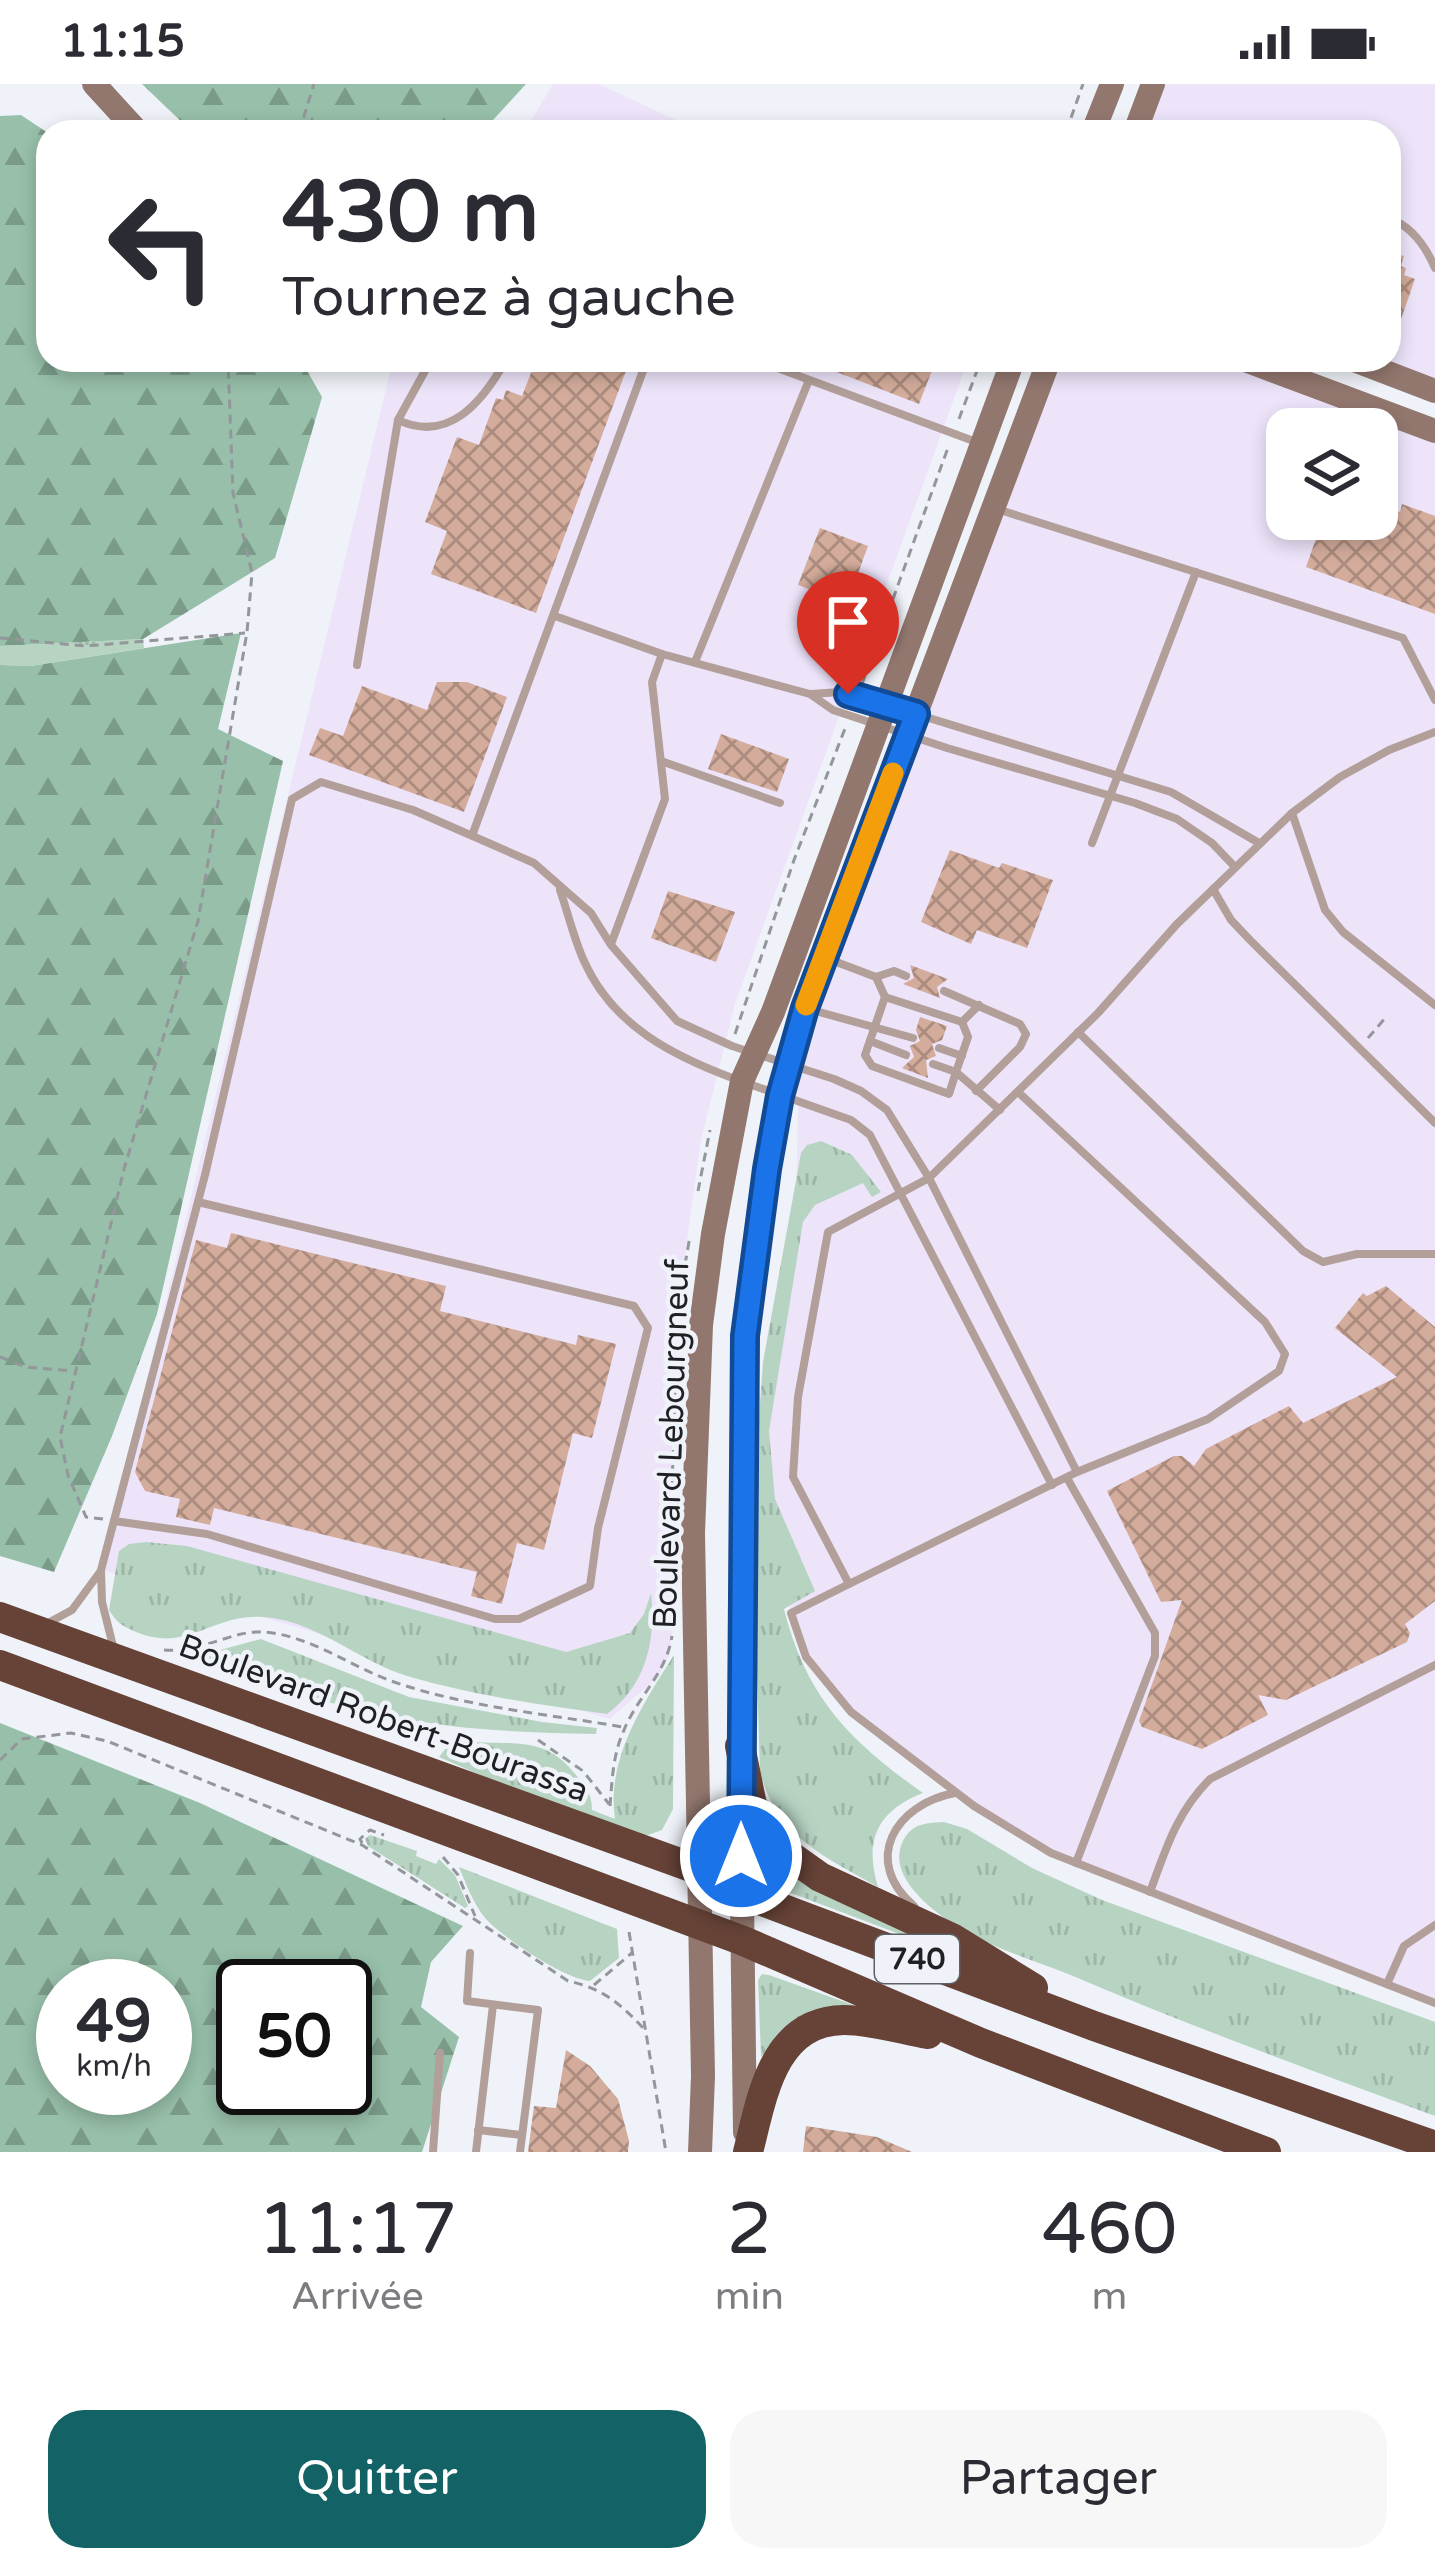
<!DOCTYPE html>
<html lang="fr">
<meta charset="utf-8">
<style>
:root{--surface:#fff;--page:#f7f7f7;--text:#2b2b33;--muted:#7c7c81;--accent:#136366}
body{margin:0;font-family:"Varela Round",sans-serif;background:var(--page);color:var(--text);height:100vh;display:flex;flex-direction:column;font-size:45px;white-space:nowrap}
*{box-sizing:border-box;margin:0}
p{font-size:39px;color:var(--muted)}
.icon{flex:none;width:66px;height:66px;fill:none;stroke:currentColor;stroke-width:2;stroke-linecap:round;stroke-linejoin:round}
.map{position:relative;height:2068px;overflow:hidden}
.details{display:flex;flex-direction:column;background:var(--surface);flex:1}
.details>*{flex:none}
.hud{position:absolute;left:36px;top:36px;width:1365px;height:252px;border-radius:36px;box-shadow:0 6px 18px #0003;background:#fff;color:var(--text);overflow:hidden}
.tools{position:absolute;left:1266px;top:324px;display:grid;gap:24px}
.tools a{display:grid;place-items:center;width:132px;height:132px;border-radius:24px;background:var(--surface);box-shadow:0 6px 18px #0003;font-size:60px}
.speed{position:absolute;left:36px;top:1875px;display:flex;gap:24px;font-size:60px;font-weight:700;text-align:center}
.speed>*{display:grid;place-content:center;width:156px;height:156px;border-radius:50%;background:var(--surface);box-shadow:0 6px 18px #0003;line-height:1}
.speed small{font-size:30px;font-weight:400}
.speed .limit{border:6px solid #111;border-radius:18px;background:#fff;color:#111}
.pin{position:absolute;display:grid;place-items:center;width:102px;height:102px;color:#fff;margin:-123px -51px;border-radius:50% 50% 50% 0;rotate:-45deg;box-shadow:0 0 12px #0007}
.pin .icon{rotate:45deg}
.me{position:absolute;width:132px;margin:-66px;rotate:0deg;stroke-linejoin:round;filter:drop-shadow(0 0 9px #0008)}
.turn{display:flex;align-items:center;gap:42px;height:252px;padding:0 48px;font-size:54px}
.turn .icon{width:156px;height:156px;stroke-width:2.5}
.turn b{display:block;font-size:84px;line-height:102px}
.eta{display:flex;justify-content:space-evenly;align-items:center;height:204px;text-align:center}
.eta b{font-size:72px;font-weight:600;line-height:84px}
.button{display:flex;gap:24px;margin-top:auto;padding:24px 48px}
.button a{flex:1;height:138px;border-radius:36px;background:var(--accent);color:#fff;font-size:48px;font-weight:600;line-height:138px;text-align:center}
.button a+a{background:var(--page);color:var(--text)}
.status{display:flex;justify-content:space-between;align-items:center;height:84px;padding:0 60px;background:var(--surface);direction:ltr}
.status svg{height:33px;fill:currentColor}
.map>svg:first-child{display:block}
</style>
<div class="status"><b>11:15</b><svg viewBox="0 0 49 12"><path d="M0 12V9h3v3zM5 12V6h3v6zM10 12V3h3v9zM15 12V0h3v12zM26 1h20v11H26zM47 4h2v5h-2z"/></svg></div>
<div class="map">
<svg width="1435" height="2068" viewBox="0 0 1435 2068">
<defs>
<pattern id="grass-tufts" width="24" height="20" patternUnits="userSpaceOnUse" patternTransform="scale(3)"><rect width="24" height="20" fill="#b7d4c3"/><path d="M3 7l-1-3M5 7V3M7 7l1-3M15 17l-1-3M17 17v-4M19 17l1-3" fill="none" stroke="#9db6a7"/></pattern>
<pattern id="forest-firs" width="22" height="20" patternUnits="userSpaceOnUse" patternTransform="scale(3)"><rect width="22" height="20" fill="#97bfa9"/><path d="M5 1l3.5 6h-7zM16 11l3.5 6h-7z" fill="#7b9b89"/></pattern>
<pattern id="building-cross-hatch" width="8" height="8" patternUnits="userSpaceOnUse" patternTransform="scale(3)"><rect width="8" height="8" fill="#d4ac9b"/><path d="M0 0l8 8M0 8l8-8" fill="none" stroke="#ab8c7e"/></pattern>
</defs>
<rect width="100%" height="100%" fill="#eff3f9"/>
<g fill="#ede4fa" fill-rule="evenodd">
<polygon points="553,0 599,0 701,48 524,48"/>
<polygon points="1153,0 1435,0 1435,310 1344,276 1389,276 1389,48 1135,48"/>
<polygon points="393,276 968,276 735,920 701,1056 678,1221 670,1417 674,1540 669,1572 658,1593 610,1635 101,1486"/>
<path d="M1051,276H1245L1435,347V1919L1051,1769L974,1722L851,1628L806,1573L791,1529L758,1390V1317L796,1122L798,1021L780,1012ZM1287,345H1377V435H1287Z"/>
</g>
<g fill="url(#grass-tufts)">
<polygon points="143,555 144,564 31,582 0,581 0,562"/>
<path d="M821,1057L852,1071L881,1108L872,1113L863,1099L815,1121L803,1138L769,1347L775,1415L815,1507L784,1525C806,1614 851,1658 923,1709C877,1727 864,1756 878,1803C824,1772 777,1753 760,1688L752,1431L763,1278L801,1069L807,1061Z"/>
<path d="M146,1458L187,1462L566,1568L630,1549L644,1530L651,1509C656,1556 647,1600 607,1630C541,1621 471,1611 407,1592C356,1577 309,1530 252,1533C207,1535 185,1568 136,1548C122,1542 117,1539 109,1526L119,1467L129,1460Z"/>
<path d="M261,1555L409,1613L542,1638L597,1644L596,1650C471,1648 383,1640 265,1598C242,1590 216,1584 194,1573Z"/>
<path d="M674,1571L673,1725L662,1746L648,1751L633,1750L530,1713L439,1673L449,1660L458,1656C507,1664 542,1647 576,1691C586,1703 592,1710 592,1726L615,1735C606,1675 643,1620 674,1571Z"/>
<path d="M944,1738L967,1745L1032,1784L1102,1816L1435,1938V2032C1313,1987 1192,1943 1073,1892C1032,1875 983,1862 947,1836C922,1818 886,1787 904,1755C913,1739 927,1739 944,1738Z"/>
<polygon points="753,1743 960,1873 762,1798"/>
<polygon points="370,1751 417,1767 416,1772 436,1780 439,1775 455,1791 468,1822 465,1824 368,1762 365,1755"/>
<path d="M459,1783L617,1845L619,1874L590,1897C564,1895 503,1854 485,1834C473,1819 466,1800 459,1783Z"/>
<polygon points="762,1890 769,1891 867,1926 771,1961 761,1973 758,1896"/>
</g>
<g fill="url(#forest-firs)" fill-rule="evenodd">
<polygon points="142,0 526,0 482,48 192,48"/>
<polygon points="21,31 48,49 48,276 301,276 322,313 275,474 143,555 0,562 0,32"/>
<polygon points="241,549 218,645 283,677 157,1230 112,1352 54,1488 0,1472 0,581 31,582"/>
<path d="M0,1639L200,1719L463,1842L431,1878L421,1923L459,1953L422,2068H0ZM63,1902H165V2004H63ZM243,1902H345V2004H243Z"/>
</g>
<g fill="url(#building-cross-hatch)">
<polygon points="1389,168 1404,172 1401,182 1406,184 1404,191 1415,195 1391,264"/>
<polygon points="536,276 630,276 536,529 431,490 447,447 425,438 457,353 479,361 496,314 503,316 506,306 522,312"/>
<polygon points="806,276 936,276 919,320"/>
<polygon points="1377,420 1400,428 1402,420 1435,432 1435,530 1306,483 1323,435 1377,435"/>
<polygon points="820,444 868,462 847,519 798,501"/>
<polygon points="437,598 467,598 507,613 464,728 309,671 320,644 343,652 362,602 427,626"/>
<polygon points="721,650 789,675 777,708 708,685"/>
<polygon points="950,766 999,784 1002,779 1053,796 1027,864 977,846 971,860 921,838"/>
<polygon points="668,807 735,828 716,878 651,854"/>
<polygon points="910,881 948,895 937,903 940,914 903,900 914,894"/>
<polygon points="920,933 947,942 942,956 932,960 936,972 926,976 928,994 902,984 914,973 910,962 920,957 916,946"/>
<polygon points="231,1149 446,1202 440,1227 576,1261 578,1251 616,1260 592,1354 573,1349 544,1466 517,1459 502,1520 471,1512 477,1488 214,1424 210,1441 176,1433 180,1415 145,1407 135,1388 196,1156 227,1164"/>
<polygon points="1386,1202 1435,1243 1435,1517 1405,1540 1410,1549 1407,1558 1286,1616 1258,1611 1268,1631 1202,1665 1142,1643 1139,1637 1182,1516 1161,1518 1107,1407 1174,1372 1182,1372 1194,1382 1206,1365 1289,1322 1303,1339 1397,1293 1335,1244 1363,1209 1367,1212"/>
<polygon points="566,1966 590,1982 618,2015 629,2057 628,2068 528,2068 534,2022 556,2024"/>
<polygon points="806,2042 877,2053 912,2068 803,2068"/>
</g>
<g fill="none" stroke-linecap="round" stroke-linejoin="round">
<g stroke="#93969a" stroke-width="3" stroke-dasharray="9 6" stroke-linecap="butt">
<polyline points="299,48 314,0"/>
<polyline points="1066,48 1083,0"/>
<polyline points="959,335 981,276"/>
<polyline points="0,554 85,562 245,549"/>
<polyline points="862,600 949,361"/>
<polyline points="735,950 794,776 846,642"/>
<polyline points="1368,954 1387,932"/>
<polyline points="698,1107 710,1046"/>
<polyline points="0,1273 26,1283 73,1287"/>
<polyline points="103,1435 86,1433 68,1391 60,1353 124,1085 198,837 247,548 252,489 233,409 228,276"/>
<polyline points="671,1435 678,1221 690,1152"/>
<path d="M164,1566C202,1569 232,1546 263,1548C310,1551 351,1583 394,1598C466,1623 547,1630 623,1643"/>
<polyline points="538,1656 583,1687 609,1720"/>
<path d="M0,1676L22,1655L71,1649L107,1657L362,1761L568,1897C602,1904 621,1920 644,1945"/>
<path d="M610,1722C612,1696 613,1670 624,1646C638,1612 666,1590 672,1552"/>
<polyline points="362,1759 360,1755 370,1746 384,1751"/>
<polyline points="443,1773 458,1791 475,1832"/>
<polyline points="629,1848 666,2068"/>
<polyline points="594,1901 633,1868"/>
</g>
<g stroke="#b29f99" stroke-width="8">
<polyline points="1146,38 1165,48"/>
<path d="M1389,134C1411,142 1426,163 1435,184"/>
<polyline points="756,276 979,359"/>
<path d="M398,336C449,360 483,317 506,276"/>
<polyline points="1000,426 1403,554 1435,616"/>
<polyline points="555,532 662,570 810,610 833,626 947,664 1135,719 1177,735 1212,759 1235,783"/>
<polyline points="695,578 809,296"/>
<polyline points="357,581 398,336 431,276"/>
<polyline points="811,610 840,608 857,612 1171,708 1259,759"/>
<polyline points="1435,648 1389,666 1340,693 1292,729 1177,840 1098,929 929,1094 828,1148 798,1313 793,1393 849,1500 791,1529 806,1573 851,1628 974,1722 1051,1769 1435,1919"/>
<polyline points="661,677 780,719"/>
<polyline points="1292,729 1325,826 1343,848 1435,921"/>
<polyline points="473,749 647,276"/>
<polyline points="1092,759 1196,488"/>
<polyline points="1213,805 1231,836 1250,856 1435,1039"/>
<path d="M560,806C568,829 574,855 584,877C613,942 673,972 735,995"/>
<polyline points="611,860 665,715 652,598 662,570"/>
<polyline points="831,876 876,893 885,913 962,938 968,953 956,988 1000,1026"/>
<polyline points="876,893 894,887 906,892"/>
<polyline points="944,907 1020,940 1026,950 1020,963 976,1007"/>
<polyline points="885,913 865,971 872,982 949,1010 956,988 933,980"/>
<polyline points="812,926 913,954"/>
<polyline points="962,938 979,921"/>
<polyline points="1078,948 1303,1167 1323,1178 1357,1170 1435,1170"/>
<polyline points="870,957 906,971"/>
<polyline points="939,964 962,972"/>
<polyline points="749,1000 851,1036 870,1051 1052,1401"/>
<polyline points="1067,1394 1155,1549 1155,1572 1076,1779"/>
<polyline points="114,1437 207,1450 495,1535 519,1535 590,1502 598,1444 648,1244 634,1222 198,1118"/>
<polyline points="849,1500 1077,1388 1208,1335 1279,1287 1285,1270 1265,1238 1018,1008"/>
<polyline points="48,1539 72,1526 100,1488"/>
<polyline points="113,1562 102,1518 101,1486 205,1091 292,715 321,698 413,726 534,779 591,829 611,861 677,937 732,962 834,995 861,1007 887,1026 929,1094 1077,1388"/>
<path d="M1150,1808C1166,1764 1177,1728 1210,1695L1435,1581"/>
<path d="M914,1822C861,1777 895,1720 955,1709"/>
<polyline points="470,1869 467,1917 538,1926 520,2068"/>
<polyline points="1387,1900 1404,1862 1435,1841"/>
<polyline points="478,2046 522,2051"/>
<polyline points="433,2068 440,1969"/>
<polyline points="476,2068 493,1921"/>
</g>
<g stroke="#92776e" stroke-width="24">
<polyline points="94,0 138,48"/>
<polyline points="1093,48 1112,0"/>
<polyline points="1135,48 1153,0"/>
<polyline points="1245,276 1435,347"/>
<polyline points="1354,276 1435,307"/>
<polyline points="745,2048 740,1662 745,1252 780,1012 805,924 1049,276"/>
<polyline points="700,2068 703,1992 693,1449 701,1241 713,1150 742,997 773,928 1013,276"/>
</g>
<g stroke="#664237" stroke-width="30">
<polyline points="0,1533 699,1786 741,1809 1094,1942 1435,2062"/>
<polyline points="0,1581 741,1856 981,1959 1266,2068"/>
<polyline points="740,1662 752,1721 782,1766 820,1793 952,1854 1033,1904"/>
<path d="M748,2068C762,2014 772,1937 844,1936C871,1936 901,1945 928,1950"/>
</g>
</g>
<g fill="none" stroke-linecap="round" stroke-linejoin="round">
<defs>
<polyline id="route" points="741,1772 745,1252 767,1085 780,1012 805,924 916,630 848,610"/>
</defs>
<use href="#route" stroke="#114b97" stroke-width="30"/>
<use href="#route" stroke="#1a73e8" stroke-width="21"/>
<polyline stroke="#f59e0b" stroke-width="21" points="806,921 893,689"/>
</g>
<g text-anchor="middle" stroke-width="9" stroke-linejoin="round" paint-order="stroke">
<rect fill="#eff3f9" stroke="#5d5f63" stroke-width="3" x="875" y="1851" width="84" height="48" rx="9"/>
<g font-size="30" font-weight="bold" fill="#1f2023">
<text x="917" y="1885">740</text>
</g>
<g font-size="33" fill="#1f2023" stroke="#eff3f9">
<text transform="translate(670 1360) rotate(-88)" y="12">Boulevard Lebourgneuf</text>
<text transform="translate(384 1633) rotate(20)" y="12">Boulevard Robert-Bourassa</text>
</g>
</g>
</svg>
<div class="tools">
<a><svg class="icon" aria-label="layers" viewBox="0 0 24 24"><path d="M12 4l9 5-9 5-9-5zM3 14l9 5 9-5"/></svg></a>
</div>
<div class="speed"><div>49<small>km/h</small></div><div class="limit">50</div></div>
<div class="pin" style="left:848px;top:610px;background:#d93025"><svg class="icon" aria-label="arrive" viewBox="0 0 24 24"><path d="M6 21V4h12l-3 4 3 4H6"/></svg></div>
<svg class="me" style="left:741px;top:1772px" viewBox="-20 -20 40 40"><circle r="17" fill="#1a73e8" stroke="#fff" stroke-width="3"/><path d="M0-11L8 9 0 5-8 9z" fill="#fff"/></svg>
<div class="hud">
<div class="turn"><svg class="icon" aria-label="left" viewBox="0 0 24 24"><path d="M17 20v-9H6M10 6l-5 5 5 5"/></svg><div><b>430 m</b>Tournez à gauche</div></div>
</div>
</div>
<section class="details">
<div class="eta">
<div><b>11:17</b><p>Arrivée</p></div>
<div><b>2</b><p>min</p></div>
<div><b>460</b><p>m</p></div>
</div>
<div class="button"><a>Quitter</a><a>Partager</a></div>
</section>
